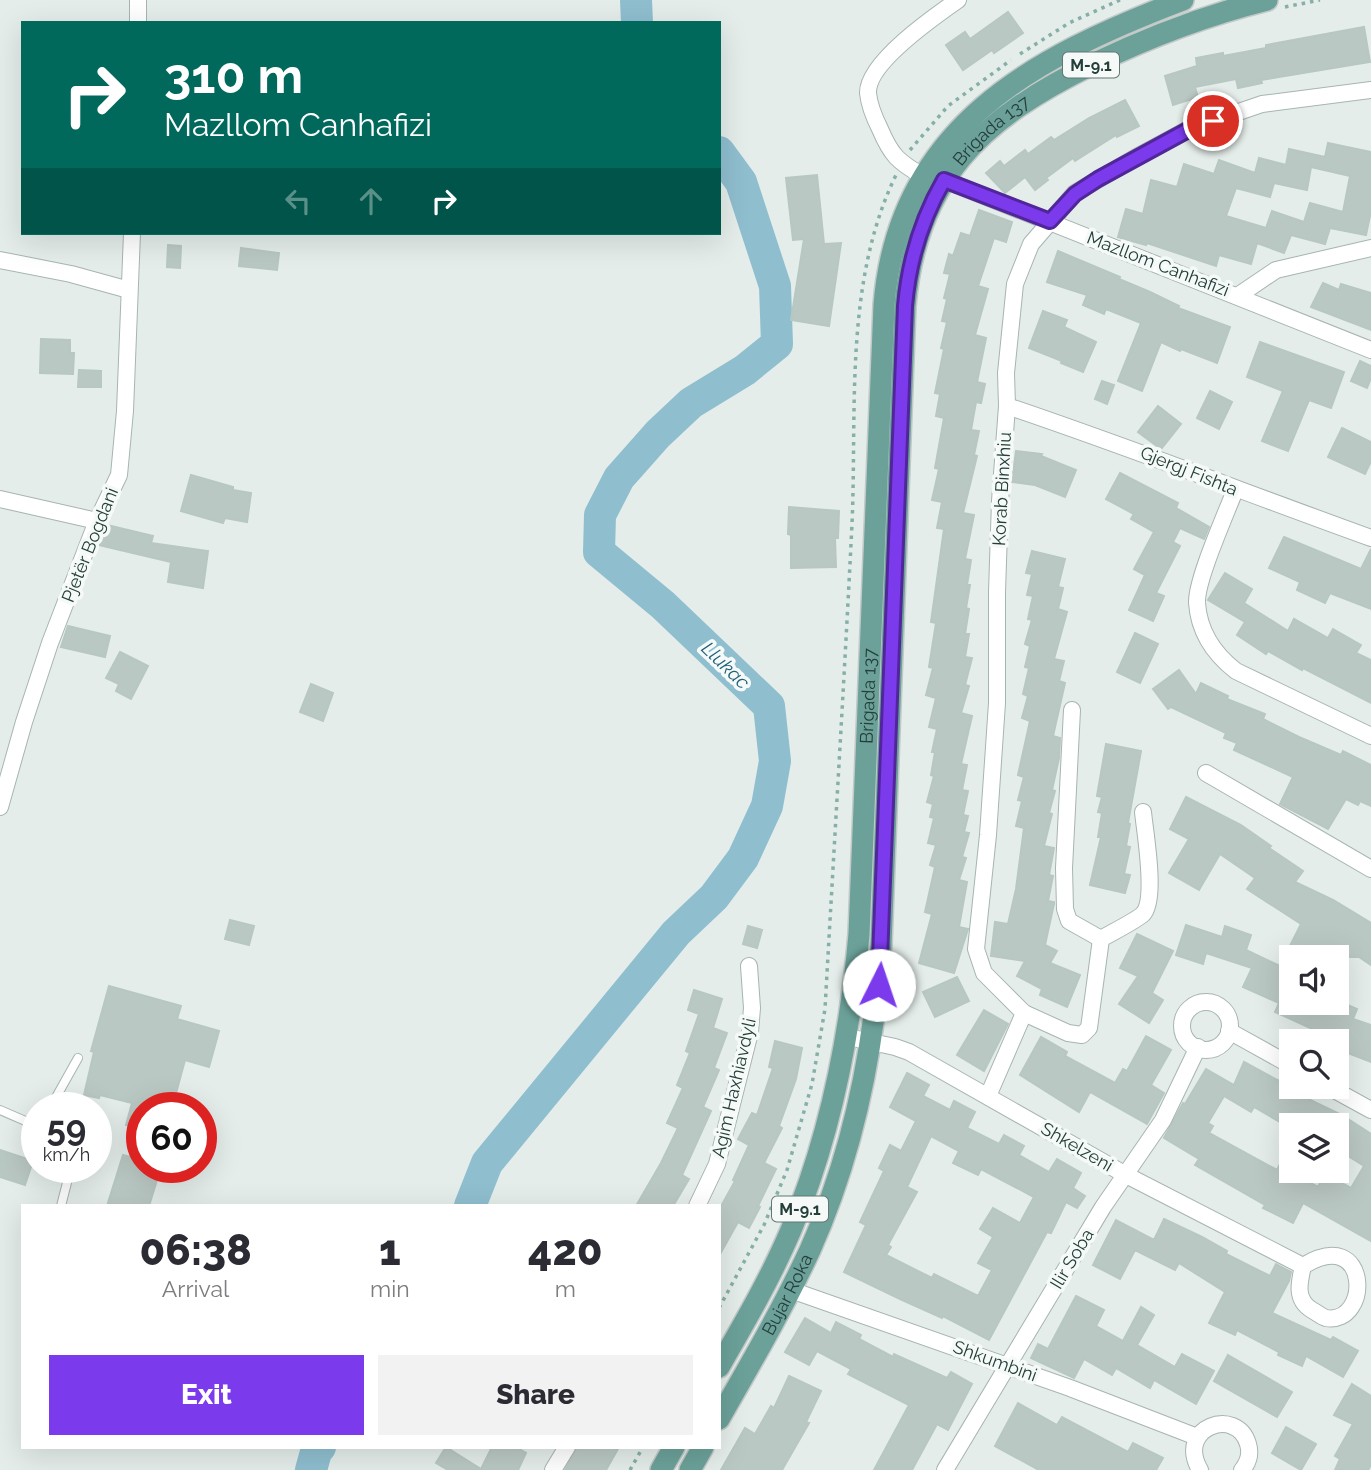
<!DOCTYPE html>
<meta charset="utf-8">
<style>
:root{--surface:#fff;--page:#f2f2f3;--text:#2b2b33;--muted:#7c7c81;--accent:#7c3aed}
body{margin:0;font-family:Raleway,sans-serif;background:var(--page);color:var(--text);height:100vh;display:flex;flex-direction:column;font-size:26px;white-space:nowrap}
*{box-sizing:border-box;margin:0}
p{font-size:23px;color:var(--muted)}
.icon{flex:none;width:38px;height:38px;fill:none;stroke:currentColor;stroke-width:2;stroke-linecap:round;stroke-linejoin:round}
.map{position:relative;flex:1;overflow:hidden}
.details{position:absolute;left:21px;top:1204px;width:700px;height:245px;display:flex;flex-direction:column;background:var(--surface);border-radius:0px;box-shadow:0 7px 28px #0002}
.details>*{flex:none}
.banner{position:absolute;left:21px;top:21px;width:700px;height:214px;border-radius:0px;box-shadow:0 7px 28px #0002;background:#00695c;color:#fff;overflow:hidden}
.controls{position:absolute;left:1279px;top:945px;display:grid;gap:14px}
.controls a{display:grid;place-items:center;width:70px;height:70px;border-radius:0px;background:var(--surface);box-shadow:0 7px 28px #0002;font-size:35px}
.speed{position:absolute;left:21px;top:1092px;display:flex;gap:14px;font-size:35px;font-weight:700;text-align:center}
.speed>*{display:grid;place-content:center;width:91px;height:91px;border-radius:50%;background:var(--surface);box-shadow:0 7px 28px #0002;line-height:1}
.speed small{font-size:18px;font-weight:400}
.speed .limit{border:10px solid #d22;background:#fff;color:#111}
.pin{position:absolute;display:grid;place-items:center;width:60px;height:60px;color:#fff;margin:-30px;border:4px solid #fff;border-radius:50%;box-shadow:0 2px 7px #0007}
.me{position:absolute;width:77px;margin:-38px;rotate:4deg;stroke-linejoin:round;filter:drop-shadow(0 0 5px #0008)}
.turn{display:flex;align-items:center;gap:24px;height:147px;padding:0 28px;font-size:32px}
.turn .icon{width:91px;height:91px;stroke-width:2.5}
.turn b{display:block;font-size:49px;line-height:60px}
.lanes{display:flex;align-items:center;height:66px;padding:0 28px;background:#0003;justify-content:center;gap:35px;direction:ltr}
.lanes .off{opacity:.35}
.eta{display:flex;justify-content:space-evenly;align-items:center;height:119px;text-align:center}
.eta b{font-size:42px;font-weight:800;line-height:49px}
.primary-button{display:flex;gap:14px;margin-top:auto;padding:14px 28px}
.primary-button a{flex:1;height:80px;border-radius:0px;background:var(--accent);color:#fff;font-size:28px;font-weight:800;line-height:80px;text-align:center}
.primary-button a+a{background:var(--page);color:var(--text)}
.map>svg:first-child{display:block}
</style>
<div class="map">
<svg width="1371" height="1470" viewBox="0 0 1371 1470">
<rect width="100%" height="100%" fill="#e4edea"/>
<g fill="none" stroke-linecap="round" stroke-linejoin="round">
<g stroke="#8fbecf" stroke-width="32">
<polyline points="636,0 637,23"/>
<polyline points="470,1206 487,1163 676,933 714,897 743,858 767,806 775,761 769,706 663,605 599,552 600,515 619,478 658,434 691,403 745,370 777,344 775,286 741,182 719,152"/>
<polyline points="311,1470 316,1452 320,1447"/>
</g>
</g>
<g fill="#bac8c3" stroke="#b7c7c2" stroke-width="2" fill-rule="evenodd">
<polygon points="1008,12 1023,33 994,53 992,50 963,70 946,45 965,32 970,39"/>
<polygon points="1364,27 1370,62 1261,80 1262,83 1238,88 1236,79 1195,87 1198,97 1173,105 1165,76 1197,66 1196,58 1223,53 1223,56 1266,48 1266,45"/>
<polygon points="1125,100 1139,126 1117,137 1116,135 1075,161 1073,158 1046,178 1048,180 1035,190 1025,177 1005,193 986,173 1000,161 1004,166 1025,150 1028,154 1051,137 1054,140 1089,118"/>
<path d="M1328,143L1371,152V211L1366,235L1330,228L1325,244L1291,235L1284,253L1257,243L1251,264L1219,255L1216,266L1147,243L1146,245L1118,237L1126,209L1143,214L1151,180L1177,187L1184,164L1214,174L1219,160L1255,173L1259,158L1286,165L1289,149L1325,157ZM1311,167L1350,176L1343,212L1310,203L1304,222L1272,211L1266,228L1226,216L1236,188L1270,197L1274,183L1307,190Z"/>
<polygon points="817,175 824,244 841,243 829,326 791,320 804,239 793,240 786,178"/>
<polygon points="979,210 1012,222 1006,242 994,238 978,286 988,289 975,335 986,338 977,382 985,384 981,403 976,402 971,430 979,431 974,455 977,456 963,513 974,515 965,559 971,560 967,585 970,585 966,608 969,609 965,634 969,634 965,657 972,658 965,685 969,686 961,713 972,716 961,764 967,765 962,790 968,791 963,815 968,816 964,832 969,833 962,857 966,858 959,880 967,882 959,927 968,929 954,973 919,963 932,914 925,912 935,867 930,865 936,845 928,843 934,818 930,817 933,804 927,802 934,776 931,775 935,752 932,752 937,729 929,727 936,698 926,695 933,668 929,667 936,623 931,622 944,529 937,528 942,502 932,500 939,469 935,468 944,418 936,416 940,394 935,393 944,349 941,348 947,322 942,321 947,299 944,298 950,274 944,273 949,254 953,256 961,233 970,236"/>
<polygon points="168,245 181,246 180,268 167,267"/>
<polygon points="241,248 279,253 277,270 239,266"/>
<polygon points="1058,251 1120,277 1119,279 1150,292 1179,306 1178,308 1230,327 1217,363 1181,349 1180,351 1161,342 1142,391 1118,381 1141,323 1106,309 1104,314 1083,305 1087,295 1047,282"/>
<polygon points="1323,283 1339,290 1341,284 1371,293 1371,330 1311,307"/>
<polygon points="1043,311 1067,320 1064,327 1096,342 1083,372 1061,363 1062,361 1029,348"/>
<polygon points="41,339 70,340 70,353 74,353 73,374 40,373"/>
<polygon points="1260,342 1344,372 1331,408 1309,400 1288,451 1262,441 1283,391 1247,377"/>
<polygon points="1360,361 1371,366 1371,378 1367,388 1351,381"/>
<polygon points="79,370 101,371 101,387 78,387"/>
<polygon points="1102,381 1114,385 1107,404 1095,399"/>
<polygon points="1210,391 1232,402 1219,429 1197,418"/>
<polygon points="1158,406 1181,424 1161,449 1138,432"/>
<polygon points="1342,428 1371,442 1371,461 1365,474 1328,457"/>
<polygon points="1016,451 1042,454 1041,456 1076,470 1065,497 1035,485 1012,482"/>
<polygon points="1120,473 1178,503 1176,508 1209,527 1204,539 1180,528 1173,542 1180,546 1156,593 1164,596 1153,621 1129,610 1145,575 1134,569 1154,532 1131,519 1134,514 1106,499"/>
<polygon points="191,475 233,487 233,490 251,493 247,522 225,518 223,523 181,511"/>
<polygon points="789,507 839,511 838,538 835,538 836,567 791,568 791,535 788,534"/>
<polygon points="107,525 153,536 151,543 208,551 203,588 168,582 171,562 99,545"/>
<polygon points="1284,537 1361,569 1371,549 1371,609 1330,593 1325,603 1297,590 1300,582 1269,568"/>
<polygon points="1032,551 1065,559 1058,587 1063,588 1058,609 1067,612 1054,659 1064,661 1059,681 1065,683 1053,736 1060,738 1059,758 1052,790 1055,791 1049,813 1052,814 1044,846 1054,848 1049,875 1053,876 1048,901 1054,902 1054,904 1045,945 1057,951 1050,963 1080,975 1067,1007 1040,995 1042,989 1017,976 1025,961 991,956 995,922 1008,924 1016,889 1024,828 1016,826 1022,801 1018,800 1024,777 1018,775 1030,721 1022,718 1028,696 1023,694 1029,668 1025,667 1030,646 1025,644 1032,620 1028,619 1033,596 1027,595 1032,574 1026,573"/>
<polygon points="1225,573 1252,589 1244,603 1288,631 1294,619 1328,638 1333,629 1361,645 1356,653 1371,660 1371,703 1303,668 1302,670 1268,651 1266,654 1237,635 1245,622 1208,600"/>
<polygon points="68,626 110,636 105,657 61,647"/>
<polygon points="1135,633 1158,644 1140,683 1117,672"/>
<polygon points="120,652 148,666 131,699 116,691 119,684 106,678"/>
<polygon points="1179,670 1196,694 1201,683 1228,696 1227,699 1265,714 1263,719 1299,737 1341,755 1343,751 1371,765 1371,806 1360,801 1358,805 1346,799 1328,829 1280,804 1293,777 1234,750 1237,743 1224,738 1226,733 1171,707 1168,709 1153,689"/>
<polygon points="311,684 333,693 323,721 300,712"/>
<polygon points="1106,744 1141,751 1128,823 1130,824 1126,846 1130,847 1124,874 1130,875 1125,893 1090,885 1101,837 1098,837 1102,813 1098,812 1102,797 1097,796"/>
<polygon points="1186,797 1241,825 1271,846 1269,848 1303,871 1295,882 1333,900 1371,923 1371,965 1359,957 1292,957 1292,1003 1343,1003 1357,1009 1353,1019 1371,1025 1371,1062 1345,1052 1348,1045 1275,1012 1279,1003 1243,987 1252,968 1206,953 1203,964 1176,955 1186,925 1222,937 1225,926 1251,935 1246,950 1280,966 1301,924 1247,889 1255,878 1220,854 1199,890 1169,873 1189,839 1170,829"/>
<polygon points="230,920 254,926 249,945 225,939"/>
<polygon points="748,926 762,930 757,948 743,944"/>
<polygon points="1137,934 1173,951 1152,993 1163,1000 1149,1023 1119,1004 1138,976 1120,968"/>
<polygon points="957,977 969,1001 935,1017 923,992"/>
<polygon points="109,986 181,1006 177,1019 219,1031 209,1067 185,1060 172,1108 142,1108 142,1129 126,1125 132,1103 100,1095 99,1098 84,1095 94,1052 91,1051"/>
<polygon points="694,990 722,999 713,1028 727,1033 714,1068 719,1070 703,1107 711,1111 682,1175 689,1179 673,1206 636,1206 661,1163 678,1128 667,1123 683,1088 677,1085 690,1053 686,1051 699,1014 688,1010"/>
<polygon points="984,1010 1008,1024 984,1071 957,1055"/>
<polygon points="1146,1036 1171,1050 1151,1085 1164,1093 1147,1124 1090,1092 1079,1112 1020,1075 1041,1037 1067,1052 1065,1056 1115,1083 1123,1069 1127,1071"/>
<polygon points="775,1041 802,1048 796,1079 779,1126 782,1128 764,1163 776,1169 758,1206 760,1207 749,1228 738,1222 719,1256 719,1210 735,1181 733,1180 749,1145 738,1139 752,1113 757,1115 773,1068 769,1067"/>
<path d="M1244,1062L1279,1081L1280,1079L1305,1094L1304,1097L1342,1115L1371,1134V1241L1303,1203L1293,1223L1263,1208L1265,1205L1195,1165L1199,1159L1164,1138L1183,1103L1185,1104L1206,1069L1234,1085ZM1224,1096L1251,1112L1254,1107L1285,1125H1337V1149L1364,1166L1351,1188L1325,1174L1318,1187L1292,1173V1140L1277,1170L1209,1133L1213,1126L1208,1123Z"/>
<path d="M907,1073L929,1085L923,1096L950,1110L954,1101L975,1112L967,1128L999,1144L1004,1135L1024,1146L1019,1155L1049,1172L1057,1159L1081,1173L1073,1188L1085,1196L1077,1208L1066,1202L1051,1233L1047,1232L989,1340L943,1316L942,1318L900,1299L844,1272L866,1225L860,1222L884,1171L879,1168L890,1145L901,1151L916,1121L890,1107ZM931,1136L959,1151L953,1163L978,1175L981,1169L1034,1197L1020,1223L993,1208L980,1229L993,1237L978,1263L992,1270L978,1296L934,1274L932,1278L886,1255L891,1247L888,1245L917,1192L907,1187Z"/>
<polygon points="0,1150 33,1161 25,1185 0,1177"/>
<polygon points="123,1155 142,1160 142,1167 161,1167 149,1206 107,1206"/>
<polygon points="1164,1219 1202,1237 1227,1251 1226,1254 1270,1276 1276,1264 1291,1272 1289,1281 1272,1313 1331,1340 1333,1337 1358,1351 1343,1377 1306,1356 1302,1366 1278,1355 1279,1352 1237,1330 1235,1335 1209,1323 1225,1292 1179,1263 1175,1270 1135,1250 1120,1279 1093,1265 1116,1220 1154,1240"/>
<polygon points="1076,1296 1104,1310 1096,1326 1123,1341 1141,1307 1154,1315 1137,1345 1175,1367 1182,1354 1214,1371 1196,1404 1154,1380 1150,1388 1116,1368 1112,1375 1084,1359 1074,1378 1031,1358 1038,1344 1048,1349"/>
<polygon points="805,1318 831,1333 836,1322 861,1335 859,1339 893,1357 894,1354 947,1378 951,1372 972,1384 948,1430 937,1424 912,1470 874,1470 909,1405 848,1374 851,1369 817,1351 809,1365 785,1352"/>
<polygon points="1228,1355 1292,1392 1277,1417 1214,1381"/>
<polygon points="789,1376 821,1391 806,1422 809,1423 782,1470 721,1470 745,1428 755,1434 771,1406 774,1408"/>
<polygon points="1352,1384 1371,1396 1371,1465 1368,1470 1335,1470 1340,1459 1335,1456 1353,1424 1334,1415"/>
<polygon points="1018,1403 1057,1425 1062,1417 1128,1452 1133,1443 1163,1458 1156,1470 1039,1470 995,1446"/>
<polygon points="1286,1427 1316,1444 1301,1470 1272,1453"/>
<polygon points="446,1447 481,1469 492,1447 516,1447 526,1453 518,1470 448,1470 436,1463"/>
<polygon points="577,1447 619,1447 606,1470 565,1470"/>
</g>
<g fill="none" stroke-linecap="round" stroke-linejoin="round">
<defs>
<g id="lane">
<polyline points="50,1108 78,1058"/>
<polyline points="0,1110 37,1126"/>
<polyline points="61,1206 71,1167"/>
</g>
<g id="street">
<polyline points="138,0 138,23"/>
<path d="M923,176C898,162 891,155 880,129C875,119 869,104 868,93C867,63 935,16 958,0"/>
<polyline points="944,180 1371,350"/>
<polyline points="0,260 71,274 129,290"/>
<polyline points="1239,295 1276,270 1371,248"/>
<path d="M1007,406C1129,447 1249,494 1371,538"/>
<path d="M1235,490C1226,514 1196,580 1197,603C1199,632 1214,654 1236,671L1371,736"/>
<polyline points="0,499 97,521"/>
<polyline points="1072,710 1064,868 1065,909 1069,921 1101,939"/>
<polyline points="1206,773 1371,869"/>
<polyline points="0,807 24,722 50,643 97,521 119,475 125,411 132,233"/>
<circle cx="1206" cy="1026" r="24"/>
<path d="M1024,1013L1068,1033L1082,1035L1089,1028L1101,939C1111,933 1137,920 1143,914C1157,899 1145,833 1143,812"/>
<polyline points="1229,1031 1292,1066"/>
<path d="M848,1037L895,1047L909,1052L1126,1175L1303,1266C1371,1224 1371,1326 1326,1318C1322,1317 1316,1312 1312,1310C1295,1300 1299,1283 1303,1266"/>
<polyline points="1329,1087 1371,1110"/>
<polyline points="988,1096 1024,1013 984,973 976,949 988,835 997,703 997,592 1000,501 1007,406 1006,373 1015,284 1031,244 1075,193 1135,158 1189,129 1262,104 1371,90"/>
<polyline points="697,1206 717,1164 750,1032 752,1008 749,966"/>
<polyline points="791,1290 1070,1388 1197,1437"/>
<polyline points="553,1470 567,1447"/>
<polyline points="945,1470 1103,1207 1163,1120 1198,1047"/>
<path d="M1200,1470C1175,1427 1237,1406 1248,1444C1251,1454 1248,1463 1242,1470"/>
</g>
<g id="primary">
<path id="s1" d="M719,1367C745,1322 771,1277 791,1230C831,1135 850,1036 859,934L884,305C898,127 1034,57 1183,0"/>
<path id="s2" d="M719,1419C751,1363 783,1308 810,1250C853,1154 874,1049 881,945L905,306C916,177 983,118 1093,64C1149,37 1207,15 1267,0"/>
<polyline points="661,1470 674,1447"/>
<polyline points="690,1470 703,1447"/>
</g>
</defs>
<use href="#lane" stroke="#a7b5b2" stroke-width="10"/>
<use href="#street" stroke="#a7b5b2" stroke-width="18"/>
<use href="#primary" stroke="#c2c9c8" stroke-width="24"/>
<g stroke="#86afa7" stroke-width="3.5" stroke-dasharray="3.5 5" stroke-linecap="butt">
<polyline points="1285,7 1320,0"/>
<polyline points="1020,54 1069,23 1120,0"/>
<polyline points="910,150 948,106 1011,60"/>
<path d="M719,1308L764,1225L787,1170L812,1084L825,1009C834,847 844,686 852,524C857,408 844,282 896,175"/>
<polyline points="630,1470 643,1447"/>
</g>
<use href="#lane" stroke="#fff" stroke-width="8"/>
<use href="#street" stroke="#fff" stroke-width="16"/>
<use href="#primary" stroke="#6ba199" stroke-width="21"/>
</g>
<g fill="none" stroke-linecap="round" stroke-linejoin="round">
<defs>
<path id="route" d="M879,985L905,306C909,260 921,220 944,180L1050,221L1075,194L1098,179L1188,130L1213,121"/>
</defs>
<use href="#route" stroke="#51269a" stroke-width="18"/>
<use href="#route" stroke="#7c3aed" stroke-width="12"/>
</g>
<g text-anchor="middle" stroke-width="7" stroke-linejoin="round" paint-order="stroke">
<g fill="#f5faf8" stroke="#637673" stroke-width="2">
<rect x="1063" y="52.5" width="56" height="25" rx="5"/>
<rect x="772" y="1196.5" width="56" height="25" rx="5"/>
</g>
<g font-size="16" font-weight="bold" fill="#243e3a">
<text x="1091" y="71">M-9.1</text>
<text x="800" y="1215">M-9.1</text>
</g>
<g font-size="18" fill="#243e3a" stroke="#f5faf8">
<text dy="6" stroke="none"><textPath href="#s2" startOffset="1348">Brigada 137</textPath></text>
<text transform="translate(1158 264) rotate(21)" y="6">Mazllom Canhafizi</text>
<text transform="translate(1189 471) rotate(22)" y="6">Gjergj Fishta</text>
<text transform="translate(1002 489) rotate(-87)" y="6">Korab Binxhiu</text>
<text transform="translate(90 545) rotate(-68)" y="6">Pjetër Bogdani</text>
<text dy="6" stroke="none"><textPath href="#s1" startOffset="698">Brigada 137</textPath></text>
<text transform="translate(734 1088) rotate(-77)" y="6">Agim Haxhiavdyli</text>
<text transform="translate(1077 1147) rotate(30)" y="6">Shkelzeni</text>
<text transform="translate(1072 1259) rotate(-59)" y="6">Ilir Soba</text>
<text dy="6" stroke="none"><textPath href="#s2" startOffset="142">Bujar Roka</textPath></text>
<text transform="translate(995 1361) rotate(20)" y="6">Shkumbini</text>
</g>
<g font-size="19" font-style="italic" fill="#206078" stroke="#f5faf8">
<text transform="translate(726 665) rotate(44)" y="7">Llukac</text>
</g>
</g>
</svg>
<div class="controls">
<a><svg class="icon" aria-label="sound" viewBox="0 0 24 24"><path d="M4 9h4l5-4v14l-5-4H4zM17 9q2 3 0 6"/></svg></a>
<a><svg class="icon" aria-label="search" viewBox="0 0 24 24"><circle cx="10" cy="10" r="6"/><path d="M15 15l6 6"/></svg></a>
<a><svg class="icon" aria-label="layers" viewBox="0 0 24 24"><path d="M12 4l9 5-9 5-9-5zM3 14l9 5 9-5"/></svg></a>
</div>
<div class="speed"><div>59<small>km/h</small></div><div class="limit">60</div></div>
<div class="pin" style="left:1213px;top:121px;background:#d93025"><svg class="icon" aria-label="arrive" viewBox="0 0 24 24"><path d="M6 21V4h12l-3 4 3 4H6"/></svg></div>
<svg class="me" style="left:879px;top:985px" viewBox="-20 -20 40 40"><circle r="19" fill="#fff"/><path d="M0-13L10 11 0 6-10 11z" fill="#7c3aed"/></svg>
<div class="banner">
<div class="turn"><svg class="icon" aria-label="right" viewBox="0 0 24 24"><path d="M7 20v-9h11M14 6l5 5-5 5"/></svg><div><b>310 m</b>Mazllom Canhafizi</div></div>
<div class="lanes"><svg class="icon off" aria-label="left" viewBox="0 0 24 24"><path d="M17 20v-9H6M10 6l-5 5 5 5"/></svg><svg class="icon off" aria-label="ahead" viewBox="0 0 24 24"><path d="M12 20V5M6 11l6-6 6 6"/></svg><svg class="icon" aria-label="right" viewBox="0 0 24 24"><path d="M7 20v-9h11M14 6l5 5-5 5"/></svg></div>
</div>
<section class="details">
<div class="eta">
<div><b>06:38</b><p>Arrival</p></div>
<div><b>1</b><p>min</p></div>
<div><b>420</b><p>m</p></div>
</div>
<div class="primary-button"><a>Exit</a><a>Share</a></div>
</section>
</div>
